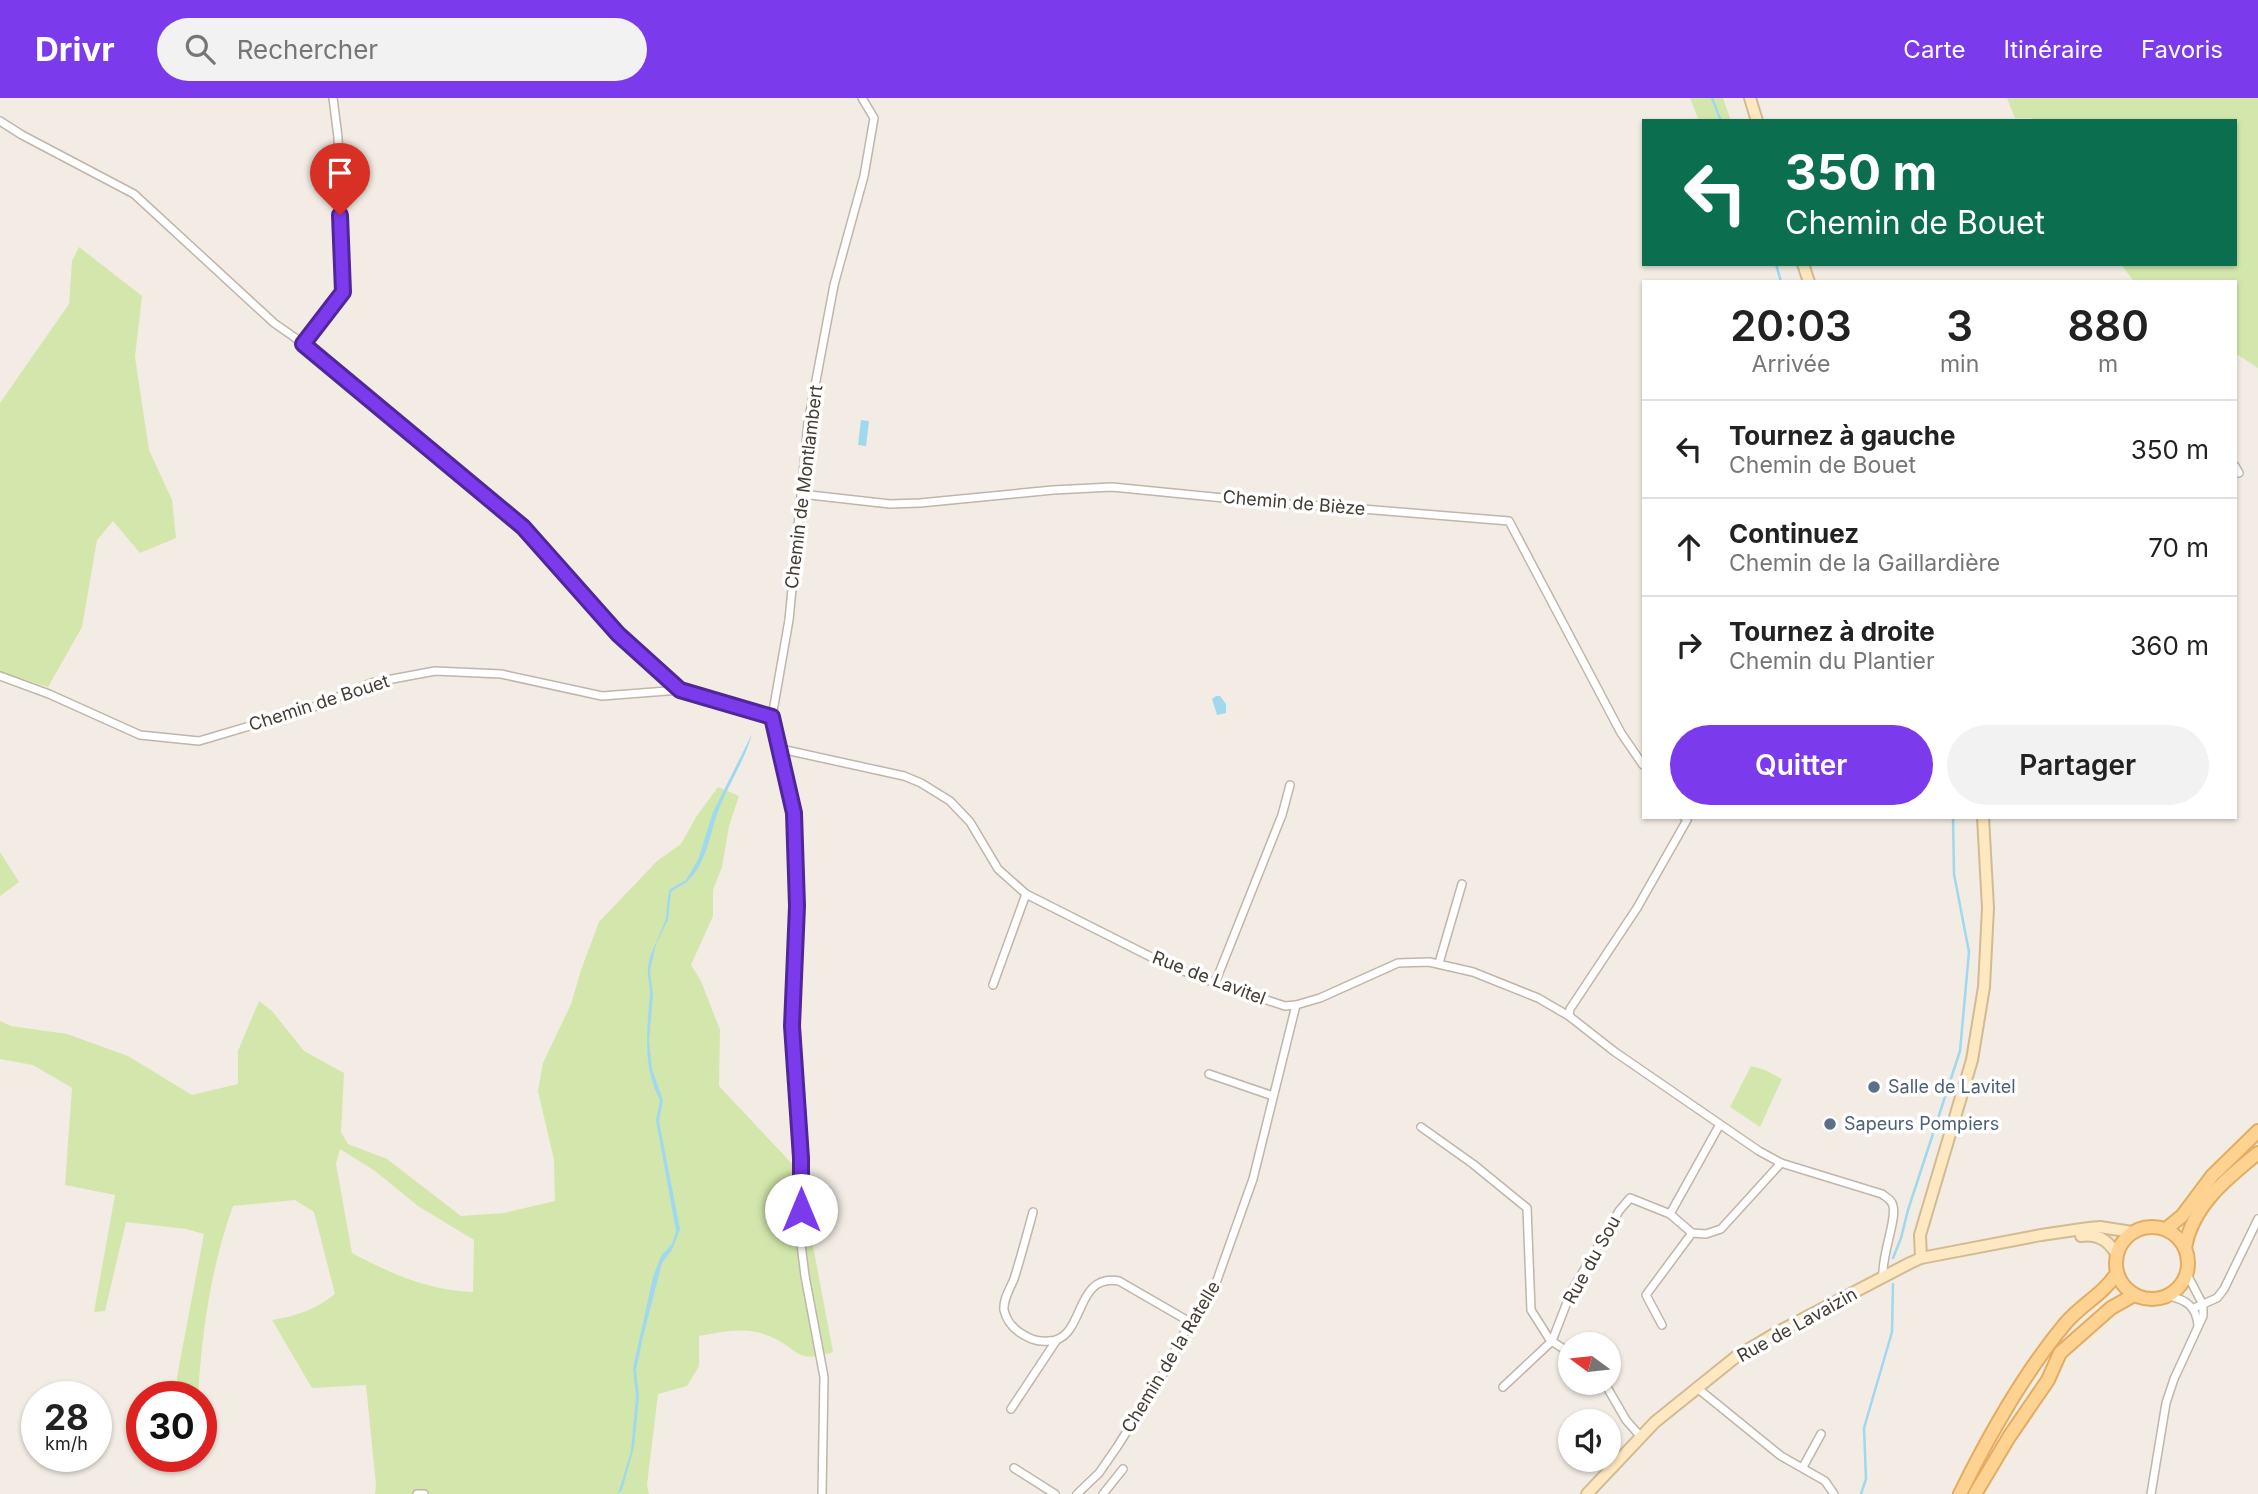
<!DOCTYPE html>
<html lang="fr">
<meta charset="utf-8">
<style>
:root{--surface:#fff;--page:#f2f2f2;--text:#222;--muted:#767676;--line:#e0e0e0;--accent:#7c3aed}
body{margin:0;font-family:Inter,sans-serif;background:var(--page);color:var(--text);height:100vh;display:flex;flex-direction:column;font-size:26px;white-space:nowrap}
*{box-sizing:border-box;margin:0}
p{font-size:23px;color:var(--muted)}
.icon{flex:none;width:38px;height:38px;fill:none;stroke:currentColor;stroke-width:2;stroke-linecap:round;stroke-linejoin:round}
.map{position:relative;flex:1;overflow:hidden}
.sheet{position:absolute;left:1642px;top:182px;width:595px;height:539px;display:flex;flex-direction:column;background:var(--surface);border-radius:0px;box-shadow:0 2px 5px #0004}
.sheet>*{flex:none}
.guide{position:absolute;left:1642px;top:21px;width:595px;height:147px;border-radius:0px;box-shadow:0 2px 5px #0004;background:#0b6e4f;color:#fff;overflow:hidden}
.needle{width:46px;rotate:285deg}
.fabs{position:absolute;left:1558px;top:1234px;display:grid;gap:14px}
.fabs a{display:grid;place-items:center;width:63px;height:63px;border-radius:50%;background:var(--surface);box-shadow:0 2px 5px #0004;font-size:35px}
.speed{position:absolute;left:21px;top:1283px;display:flex;gap:14px;font-size:35px;font-weight:700;text-align:center}
.speed>*{display:grid;place-content:center;width:91px;height:91px;border-radius:50%;background:var(--surface);box-shadow:0 2px 5px #0004;line-height:1}
.speed small{font-size:18px;font-weight:400}
.speed .limit{border:10px solid #d22;background:#fff;color:#111}
.pin{position:absolute;display:grid;place-items:center;width:60px;height:60px;color:#fff;margin:-72px -30px;border-radius:50% 50% 50% 0;rotate:-45deg;box-shadow:0 0 7px #0007}
.pin .icon{rotate:45deg}
.me{position:absolute;width:77px;margin:-38px;rotate:0deg;stroke-linejoin:round;filter:drop-shadow(0 0 5px #0008)}
.turn{display:flex;align-items:center;gap:24px;height:147px;padding:0 28px;font-size:32px}
.turn .icon{width:91px;height:91px;stroke-width:2.5}
.turn b{display:block;font-size:49px;line-height:60px}
.eta{display:flex;justify-content:space-evenly;align-items:center;height:119px;text-align:center}
.eta b{font-size:42px;font-weight:600;line-height:49px}
.cta{display:flex;gap:14px;margin-top:auto;padding:14px 28px}
.cta a{flex:1;height:80px;border-radius:42px;background:var(--accent);color:#fff;font-size:28px;font-weight:600;line-height:80px;text-align:center}
.cta a+a{background:var(--page);color:var(--text)}
ul{padding:0;list-style:none}
li{display:flex;align-items:center;gap:21px;height:98px;padding:0 28px;border-top:2px solid var(--line)}
li div{flex:1}
li b{display:block;font-size:26px}
li em{font-style:normal}
header{display:flex;align-items:center;gap:42px;box-sizing:border-box;height:98px;padding:0 35px;background:var(--accent);color:#fff}
header strong{font-size:33px}
nav{display:flex;gap:38px;margin-inline-start:auto;font-size:24px}
.search{width:490px;height:63px;background:var(--page);display:flex;align-items:center;gap:18px;box-sizing:border-box;padding:0 24px;border-radius:38px;color:var(--muted);font-size:26px}
.map>svg:first-child{display:block}
</style>
<header>
<strong>Drivr</strong>
<div class="search"><svg class="icon" aria-label="search" viewBox="0 0 24 24"><circle cx="10" cy="10" r="6"/><path d="M15 15l6 6"/></svg>Rechercher</div>
<nav><a>Carte</a><a>Itinéraire</a><a>Favoris</a></nav>
</header>
<div class="map">
<svg width="2258" height="1396" viewBox="0 0 2258 1396">
<rect width="100%" height="100%" fill="#f2ece4"/>
<g fill="#d3e7ac" fill-rule="evenodd">
<polygon points="1690,0 1723,0 1731,23 1699,23"/>
<polygon points="2007,0 2258,0 2258,270 2235,255 2235,184 2134,184 2121,166 2235,166 2235,23 2033,23 2031,20 2015,20"/>
<polygon points="79,149 142,198 135,259 149,352 172,402 176,440 140,455 113,423 97,442 82,529 48,589 0,574 0,305 69,206 72,163"/>
<path d="M718,689L739,698L729,728L722,769L713,792V818L691,867L701,883L720,932L719,988L811,1086L809,1127L833,1254C795,1267 799,1250 769,1238C746,1228 723,1234 699,1238V1268L687,1288L658,1296L647,1387L649,1396H375L376,1387L366,1287L312,1290L272,1222C296,1218 315,1212 335,1196L314,1114L295,1102L233,1108C211,1169 202,1233 198,1298H178L177,1279L204,1136L186,1131L126,1124L105,1213L94,1214L115,1097L65,1087L72,990L33,967L0,961V923L11,928L67,936L128,958L192,997L238,986V953L259,903L272,913L304,953L344,975L341,1034L348,1046L387,1061L461,1118L504,1115L555,1103L554,1062L538,993L543,965L571,906L581,872L599,824L657,763L681,746L696,719ZM340,1051L375,1073L418,1108L474,1142L473,1194C427,1192 392,1176 352,1155L336,1066Z"/>
<polygon points="0,754 19,784 0,798"/>
<polygon points="1751,968 1765,972 1782,981 1760,1029 1730,1009"/>
</g>
<g fill="#9fd8ef">
<polygon points="861,322 869,323 866,348 858,347"/>
<polygon points="1216,598 1220,598 1226,606 1226,615 1217,617 1212,601"/>
<path d="M752,636C745,661 731,682 721,706C710,731 709,761 689,782C684,787 677,789 671,794L668,822L656,846L650,873L653,897L649,943L652,971L663,1002L659,1023L680,1131L672,1152L662,1165L643,1239L636,1272L639,1299L634,1349L622,1392L618,1396L631,1353L636,1299L633,1270L653,1179L661,1158L672,1146L676,1133L656,1022L660,1002C642,969 647,932 650,896C650,887 647,878 648,869C650,852 660,839 665,823C668,812 666,802 670,791L686,782L698,762L713,714Z"/>
</g>
<g fill="none" stroke-linecap="round" stroke-linejoin="round">
<g stroke="#9fd8ef" stroke-width="2.5">
<polyline points="1712,0 1721,23"/>
<polyline points="1776,166 1781,184"/>
<polyline points="1893,1160 1901,1140 1908,1112 1960,953 1969,854 1954,776 1953,719"/>
<polyline points="1861,1396 1866,1381 1864,1330 1892,1234 1893,1186"/>
</g>
<defs>
<g id="street">
<polyline points="0,23 22,37 134,96 274,225 294,239 523,429 619,536 680,592"/>
<polyline points="303,246 343,194 338,39 333,0"/>
<polyline points="2235,368 2239,375"/>
<polyline points="801,396 890,406 920,405 1053,392 1112,389 1285,406 1326,408 1509,423 1621,635 1643,667"/>
<polyline points="0,578 49,596 140,637 199,643 317,608 371,585 435,573 501,576 602,598 680,592 772,619"/>
<path d="M781,651L904,678L921,685L950,703L970,724L998,771L1026,796L1165,866L1215,885L1285,908L1296,907L1320,900L1398,865L1429,864L1473,874L1538,900L1569,918L1615,954L1759,1053L1781,1065L1882,1096C1887,1100 1892,1102 1893,1108C1897,1122 1881,1158 1883,1179"/>
<polyline points="1439,865 1462,786"/>
<polyline points="1215,885 1282,717 1290,687"/>
<polyline points="993,887 1026,796"/>
<polyline points="1569,918 1570,911 1637,810 1687,722 1684,719"/>
<polyline points="1209,976 1273,998"/>
<polyline points="1421,1029 1473,1066 1527,1110 1531,1212 1550,1242 1570,1255"/>
<path d="M1033,1114C1027,1136 1021,1159 1014,1181C1010,1191 1003,1201 1004,1212C1006,1221 1012,1229 1019,1234C1030,1241 1036,1244 1049,1243C1086,1242 1073,1175 1119,1183L1190,1224"/>
<polyline points="1692,1135 1670,1116 1719,1028"/>
<path d="M2168,1198C2186,1201 2197,1209 2198,1228"/>
<polyline points="2194,1210 2217,1200 2224,1191 2258,1121"/>
<polyline points="1662,1227 1646,1197 1692,1135 1706,1136 1721,1131 1781,1065"/>
<polyline points="1604,1284 1626,1322 1641,1339"/>
<polyline points="1503,1289 1552,1243 1571,1194 1619,1113 1630,1100 1670,1116"/>
<polyline points="1696,1289 1781,1358 1825,1383 1834,1396"/>
<polyline points="1011,1311 1056,1243"/>
<polyline points="1803,1369 1821,1336"/>
<polyline points="1014,1370 1055,1396"/>
<polyline points="417,1396 424,1396"/>
<polyline points="822,1396 824,1279 805,1178 800,1138 801,1060 792,928 797,808 794,715 772,619 789,522 808,325 834,187 864,78 874,20 862,0"/>
<polyline points="1077,1396 1099,1375 1117,1349 1163,1276 1190,1224 1216,1185 1253,1081 1296,907"/>
<polyline points="1103,1396 1123,1371"/>
<polyline points="2151,1396 2166,1305 2174,1281 2203,1218 2203,1207 2187,1176"/>
</g>
<g id="secondary">
<polyline points="1750,0 1757,23"/>
<polyline points="1803,166 1809,184"/>
<path d="M2081,1138C2098,1135 2109,1143 2117,1157"/>
<polyline points="1921,1160 1920,1137 1972,962 1984,889 1988,810 1983,719"/>
<polyline points="1587,1396 1655,1324 1737,1258 1776,1235 1910,1165 1921,1160 2041,1137 2089,1130 2100,1129 2132,1134"/>
</g>
<g id="primary">
<circle cx="2152" cy="1165" r="36"/>
<polyline points="2166,1131 2182,1118 2212,1078 2258,1033"/>
<path d="M2185,1150C2192,1108 2227,1080 2258,1055"/>
<path d="M1960,1396C1989,1337 2022,1278 2064,1227C2080,1207 2103,1197 2117,1175"/>
<polyline points="1975,1396 2009,1339 2048,1282 2060,1255 2111,1210 2134,1197"/>
</g>
</defs>
<use href="#street" stroke="#c0b5a9" stroke-width="10"/>
<use href="#secondary" stroke="#d2ba93" stroke-width="14"/>
<use href="#primary" stroke="#e3ac61" stroke-width="16"/>
<use href="#street" stroke="#fff" stroke-width="7"/>
<use href="#secondary" stroke="#fee8c1" stroke-width="10"/>
<use href="#primary" stroke="#fed291" stroke-width="12"/>
</g>
<g fill="none" stroke-linecap="round" stroke-linejoin="round">
<defs>
<polyline id="route" points="340,117 343,194 303,246 523,429 618,536 680,592 772,619 794,715 797,808 792,928 801,1060 801,1112"/>
</defs>
<use href="#route" stroke="#51269a" stroke-width="18"/>
<use href="#route" stroke="#7c3aed" stroke-width="12"/>
</g>
<g fill="#5c6f8a" stroke="#fff" stroke-width="2.5">
<circle cx="1874" cy="989" r="7"/>
<circle cx="1830" cy="1026" r="7"/>
</g>
<g text-anchor="middle" stroke-width="7" stroke-linejoin="round" paint-order="stroke">
<g font-size="18" fill="#443c34" stroke="#fff">
<text transform="translate(804 389) rotate(-83)" y="6">Chemin de Montlambert</text>
<text transform="translate(1294 405) rotate(5)" y="6">Chemin de Bièze</text>
<text transform="translate(319 605) rotate(-18)" y="6">Chemin de Bouet</text>
<text transform="translate(1209 880) rotate(21)" y="6">Rue de Lavitel</text>
<text transform="translate(1592 1162) rotate(-61)" y="6">Rue du Sou</text>
<text transform="translate(1797 1227) rotate(-29)" y="6">Rue de Lavaizin</text>
<text transform="translate(1171 1259) rotate(-59)" y="6">Chemin de la Ratelle</text>
</g>
<g font-size="18" fill="#4e5e75" stroke="#fff" text-anchor="start">
<text x="1888" y="995">Salle de Lavitel</text>
<text x="1844" y="1032">Sapeurs Pompiers</text>
</g>
</g>
</svg>
<div class="fabs">
<a><svg class="needle" viewBox="-14 -14 28 28"><path d="M0-13l5 13h-10z" fill="#e53935"/><path d="M0 13l5-13h-10z" fill="#767676"/></svg></a>
<a><svg class="icon" aria-label="sound" viewBox="0 0 24 24"><path d="M4 9h4l5-4v14l-5-4H4zM17 9q2 3 0 6"/></svg></a>
</div>
<div class="speed"><div>28<small>km/h</small></div><div class="limit">30</div></div>
<div class="pin" style="left:340px;top:117px;background:#d93025"><svg class="icon" aria-label="arrive" viewBox="0 0 24 24"><path d="M6 21V4h12l-3 4 3 4H6"/></svg></div>
<svg class="me" style="left:801px;top:1112px" viewBox="-20 -20 40 40"><circle r="19" fill="#fff"/><path d="M0-13L10 11 0 6-10 11z" fill="#7c3aed"/></svg>
<div class="guide">
<div class="turn"><svg class="icon" aria-label="left" viewBox="0 0 24 24"><path d="M17 20v-9H6M10 6l-5 5 5 5"/></svg><div><b>350 m</b>Chemin de Bouet</div></div>
</div>
<section class="sheet">
<div class="eta">
<div><b>20:03</b><p>Arrivée</p></div>
<div><b>3</b><p>min</p></div>
<div><b>880</b><p>m</p></div>
</div>
<ul>
<li><svg class="icon" aria-label="left" viewBox="0 0 24 24"><path d="M17 20v-9H6M10 6l-5 5 5 5"/></svg><div><b>Tournez à gauche</b><p>Chemin de Bouet</p></div><em>350 m</em></li>
<li><svg class="icon" aria-label="ahead" viewBox="0 0 24 24"><path d="M12 20V5M6 11l6-6 6 6"/></svg><div><b>Continuez</b><p>Chemin de la Gaillardière</p></div><em>70 m</em></li>
<li><svg class="icon" aria-label="right" viewBox="0 0 24 24"><path d="M7 20v-9h11M14 6l5 5-5 5"/></svg><div><b>Tournez à droite</b><p>Chemin du Plantier</p></div><em>360 m</em></li>
</ul>
<div class="cta"><a>Quitter</a><a>Partager</a></div>
</section>
</div>
